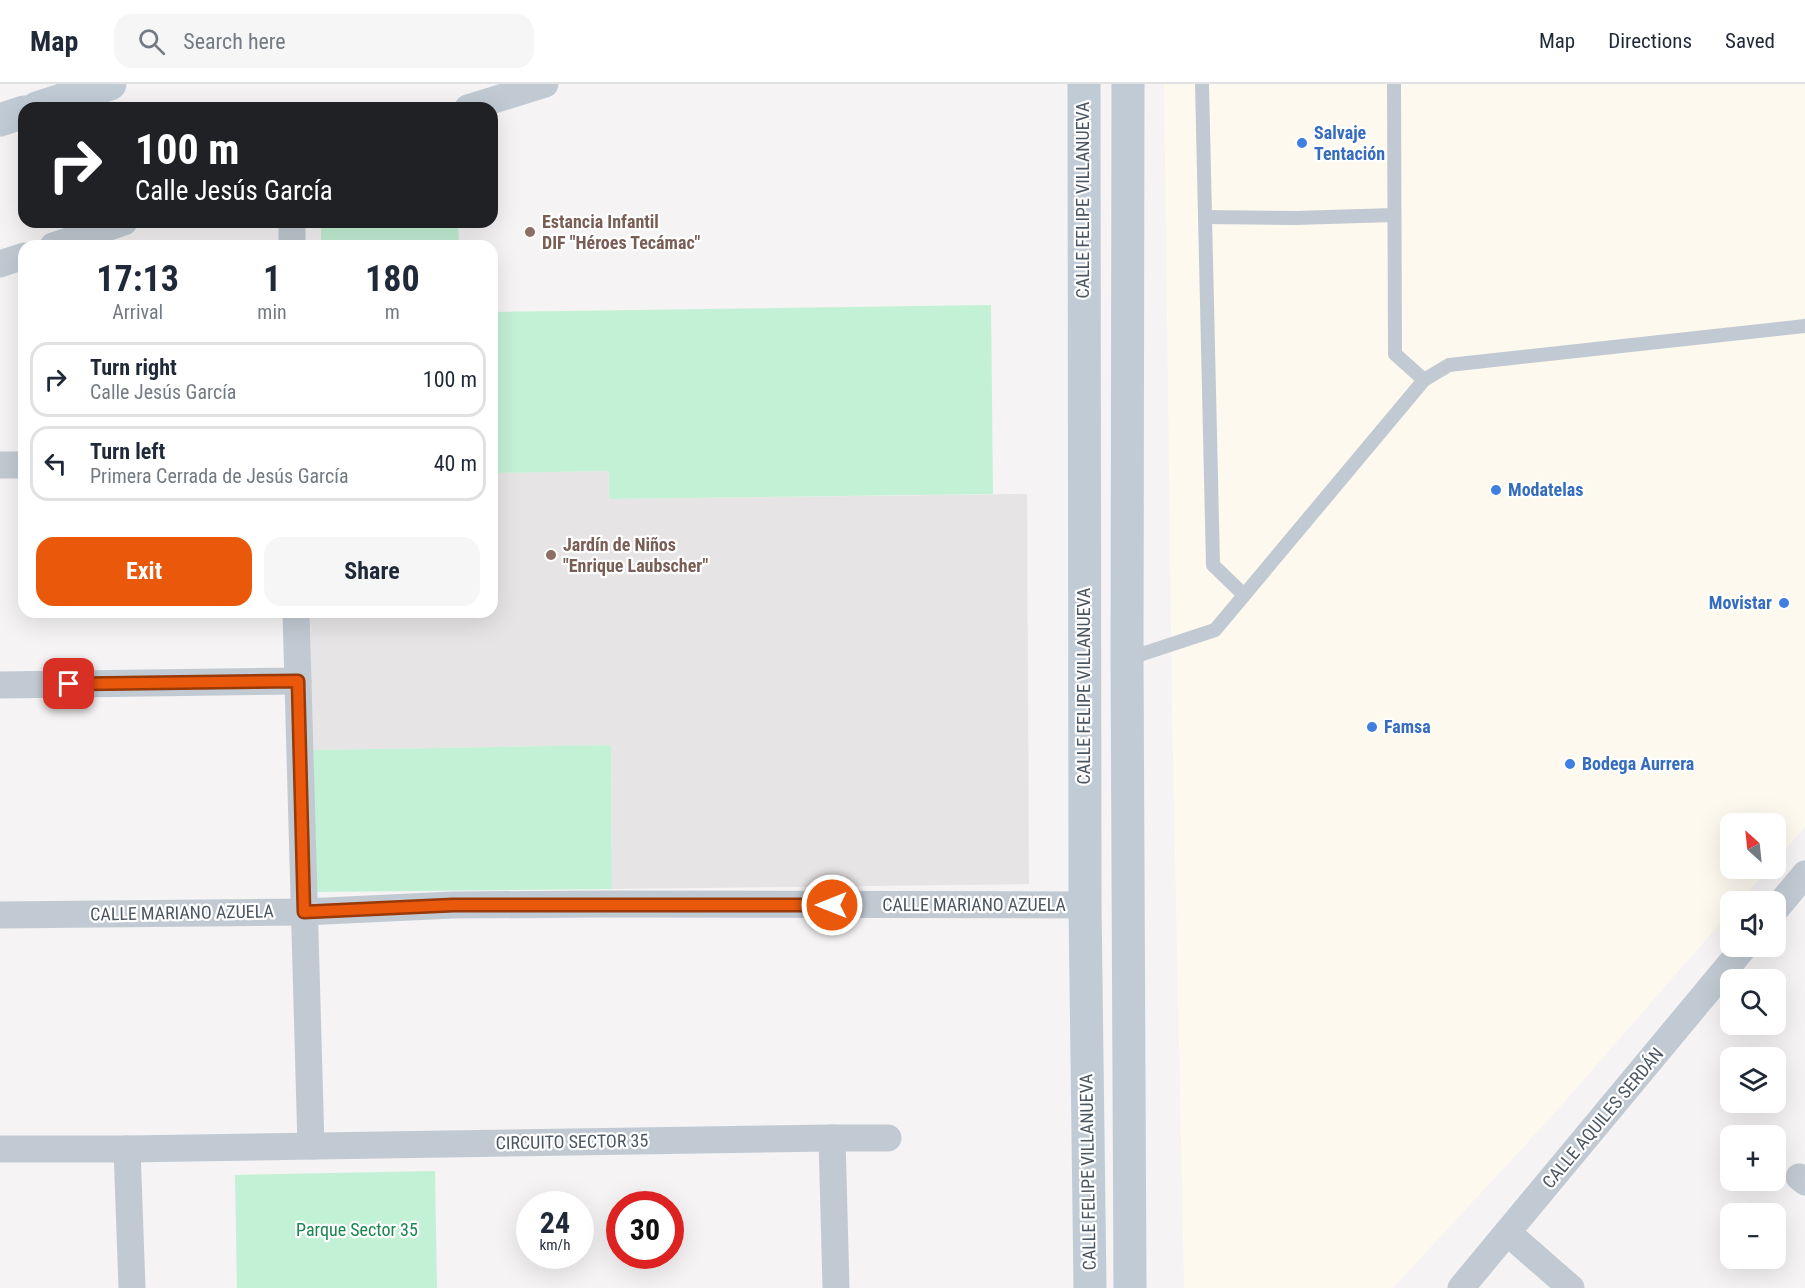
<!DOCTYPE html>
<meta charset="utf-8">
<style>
:root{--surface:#fff;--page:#f6f6f7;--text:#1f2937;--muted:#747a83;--line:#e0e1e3;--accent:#ea580c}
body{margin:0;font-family:"Roboto Condensed",sans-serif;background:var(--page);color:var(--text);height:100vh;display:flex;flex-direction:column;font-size:22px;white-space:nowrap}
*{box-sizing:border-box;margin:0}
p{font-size:20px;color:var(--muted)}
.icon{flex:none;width:33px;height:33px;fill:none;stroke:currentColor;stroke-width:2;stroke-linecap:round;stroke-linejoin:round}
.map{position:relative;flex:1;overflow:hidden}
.details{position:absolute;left:18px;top:156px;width:480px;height:378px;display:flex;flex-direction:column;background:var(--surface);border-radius:18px;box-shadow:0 6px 24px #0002}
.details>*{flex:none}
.top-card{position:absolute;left:18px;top:18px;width:480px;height:126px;border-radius:18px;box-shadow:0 6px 24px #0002;background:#202124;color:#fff;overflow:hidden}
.needle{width:39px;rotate:333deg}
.controls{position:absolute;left:1720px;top:729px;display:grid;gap:12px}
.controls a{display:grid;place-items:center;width:66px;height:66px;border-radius:12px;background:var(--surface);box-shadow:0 6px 24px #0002;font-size:30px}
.speed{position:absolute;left:516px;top:1107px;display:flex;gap:12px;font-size:30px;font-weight:700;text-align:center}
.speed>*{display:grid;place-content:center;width:78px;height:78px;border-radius:50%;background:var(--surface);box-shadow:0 6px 24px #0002;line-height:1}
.speed small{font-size:15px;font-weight:400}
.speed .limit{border:9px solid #d22;background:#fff;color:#111}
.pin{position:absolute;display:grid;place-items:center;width:51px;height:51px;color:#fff;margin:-26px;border-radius:12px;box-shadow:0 3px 9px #0006}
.me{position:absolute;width:66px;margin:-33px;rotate:270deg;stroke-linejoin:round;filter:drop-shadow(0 0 4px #0008)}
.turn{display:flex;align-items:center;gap:21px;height:126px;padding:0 18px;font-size:27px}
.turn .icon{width:78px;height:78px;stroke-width:2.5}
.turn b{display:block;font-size:42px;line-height:51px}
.eta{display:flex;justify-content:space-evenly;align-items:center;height:102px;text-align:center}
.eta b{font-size:36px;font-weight:700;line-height:42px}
.primary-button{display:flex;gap:12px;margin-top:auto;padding:12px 18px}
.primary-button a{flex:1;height:69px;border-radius:18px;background:var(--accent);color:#fff;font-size:24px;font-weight:700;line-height:69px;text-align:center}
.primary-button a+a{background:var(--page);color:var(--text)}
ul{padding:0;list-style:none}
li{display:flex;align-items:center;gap:18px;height:75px;margin:0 12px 9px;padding:0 6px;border:3px solid var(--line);border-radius:18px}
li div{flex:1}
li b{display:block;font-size:22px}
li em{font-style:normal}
header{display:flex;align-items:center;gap:36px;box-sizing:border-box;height:84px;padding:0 30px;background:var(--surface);border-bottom:2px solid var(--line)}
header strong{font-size:28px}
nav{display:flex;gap:33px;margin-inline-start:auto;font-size:21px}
.search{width:420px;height:54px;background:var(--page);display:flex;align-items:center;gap:15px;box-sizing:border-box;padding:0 21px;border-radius:18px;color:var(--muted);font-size:22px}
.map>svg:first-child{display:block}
</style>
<header>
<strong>Map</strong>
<div class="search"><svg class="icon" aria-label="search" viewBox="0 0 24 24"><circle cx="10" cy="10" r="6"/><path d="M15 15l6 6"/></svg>Search here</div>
<nav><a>Map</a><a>Directions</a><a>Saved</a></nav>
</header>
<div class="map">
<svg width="1805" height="1204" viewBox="0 0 1805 1204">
<rect width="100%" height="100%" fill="#f5f3f3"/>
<polygon fill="#fdf9ef" points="1164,0 1805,0 1805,743 1776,776 1776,740 1731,740 1731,784 1768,785 1740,817 1731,818 1731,827 1552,1032 1393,1204 1184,1204 1172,628"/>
<polygon fill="#e6e4e5" points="609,387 610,415 1027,410 1029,800 612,805 611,661 312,666 310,528 492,528 492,389"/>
<g fill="#c3f1d5">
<polygon points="321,138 458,138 459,162 321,162"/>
<polygon points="991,221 993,410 609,415 609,387 492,389 492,228"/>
<polygon points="611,661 612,805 316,808 312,666"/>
<polygon points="435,1087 437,1204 237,1204 235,1091"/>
</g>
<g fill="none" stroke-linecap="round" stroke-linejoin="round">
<g stroke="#c1cad2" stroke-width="14">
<polyline points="1202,0 1213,481 1244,511"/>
<polyline points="1394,0 1395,270 1424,296"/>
<polyline points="1205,133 1295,134 1394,131"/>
<polyline points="1127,575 1215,546 1424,296 1449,281 1805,242"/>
</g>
<g stroke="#c1cad2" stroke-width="27">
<polyline points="468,24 545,0"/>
<polyline points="53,162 124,138"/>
<polyline points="292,162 292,138"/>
<polyline points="0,180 24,172"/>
<polyline points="0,381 24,381"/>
<polyline points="296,528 311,1062"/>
<polyline points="0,601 298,597"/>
<polyline points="1776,825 1805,790"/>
<polyline points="0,831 304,828 453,821 602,820 1085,821"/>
<polyline points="832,1054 888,1054"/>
<polyline points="0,1065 127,1065 832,1054 836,1204"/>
<polyline points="127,1065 132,1204"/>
<polyline points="1799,1093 1805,1098"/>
<polyline points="1508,1149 1571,1204"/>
<polyline points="1461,1204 1745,862"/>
</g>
<g stroke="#c1cbd6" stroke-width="33">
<polyline points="1084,0 1085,821 1090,1204"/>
<polyline points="1128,0 1127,575 1130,1204"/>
<polyline points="37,24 110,0"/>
<polyline points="0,36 24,28"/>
</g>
</g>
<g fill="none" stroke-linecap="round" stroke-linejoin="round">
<defs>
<polyline id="route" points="69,600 298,597 304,828 453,821 832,821"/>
</defs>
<use href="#route" stroke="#983908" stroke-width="15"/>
<use href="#route" stroke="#ea580c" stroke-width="10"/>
</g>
<g fill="#3f7fe0" stroke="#fff" stroke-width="2">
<circle cx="1302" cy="59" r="6"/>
<circle cx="1496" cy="406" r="6"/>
<circle cx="1784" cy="519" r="6"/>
<circle cx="1372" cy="643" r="6"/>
<circle cx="1570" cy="680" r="6"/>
</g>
<g fill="#8d6e63" stroke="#fff" stroke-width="2">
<circle cx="530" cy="148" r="6"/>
<circle cx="551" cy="471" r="6"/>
</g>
<g text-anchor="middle" stroke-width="4.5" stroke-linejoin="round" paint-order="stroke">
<g font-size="18" font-weight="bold" fill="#366cbe" stroke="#fff" text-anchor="start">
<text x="1314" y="55">Salvaje<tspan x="1314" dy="21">Tentación</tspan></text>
<text x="1508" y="412">Modatelas</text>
<text x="1772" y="525" text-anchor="end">Movistar</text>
<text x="1384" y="649">Famsa</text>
<text x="1582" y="686">Bodega Aurrera</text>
</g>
<g font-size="18" fill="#4a5661" stroke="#fff">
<text transform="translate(1083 116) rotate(-90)" y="6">CALLE FELIPE VILLANUEVA</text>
<text transform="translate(1084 602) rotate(-90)" y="6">CALLE FELIPE VILLANUEVA</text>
<text x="974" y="827">CALLE MARIANO AZUELA</text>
<text transform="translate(182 829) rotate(-1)" y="6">CALLE MARIANO AZUELA</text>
<text transform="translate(1603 1034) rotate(-50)" y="6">CALLE AQUILES SERDÁN</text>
<text transform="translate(572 1058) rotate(-1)" y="6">CIRCUITO SECTOR 35</text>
<text transform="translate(1088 1088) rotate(-91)" y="6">CALLE FELIPE VILLANUEVA</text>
</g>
<g font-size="18" font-weight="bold" fill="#785e54" stroke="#fff" text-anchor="start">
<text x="542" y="144">Estancia Infantil<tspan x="542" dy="21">DIF "Héroes Tecámac"</tspan></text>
<text x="563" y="467">Jardín de Niños<tspan x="563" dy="21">"Enrique Laubscher"</tspan></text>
</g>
<g font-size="18" fill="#17864f" stroke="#fff">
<text x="357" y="1152">Parque Sector 35</text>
</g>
</g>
</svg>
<div class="controls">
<a><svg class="needle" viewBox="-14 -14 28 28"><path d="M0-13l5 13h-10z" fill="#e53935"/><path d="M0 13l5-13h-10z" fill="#747a83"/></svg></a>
<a><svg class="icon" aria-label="sound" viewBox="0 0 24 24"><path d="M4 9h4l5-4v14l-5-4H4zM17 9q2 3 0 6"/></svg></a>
<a><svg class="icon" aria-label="search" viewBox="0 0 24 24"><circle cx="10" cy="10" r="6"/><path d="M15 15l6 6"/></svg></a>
<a><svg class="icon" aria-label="layers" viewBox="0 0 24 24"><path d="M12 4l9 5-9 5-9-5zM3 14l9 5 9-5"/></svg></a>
<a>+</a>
<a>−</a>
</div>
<div class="speed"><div>24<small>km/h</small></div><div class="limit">30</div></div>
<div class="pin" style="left:69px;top:600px;background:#d93025"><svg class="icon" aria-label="arrive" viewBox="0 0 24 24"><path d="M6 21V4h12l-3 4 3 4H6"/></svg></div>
<svg class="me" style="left:832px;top:821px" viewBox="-20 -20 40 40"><circle r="17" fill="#ea580c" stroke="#fff" stroke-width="3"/><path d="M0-11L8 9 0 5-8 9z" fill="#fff"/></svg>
<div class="top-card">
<div class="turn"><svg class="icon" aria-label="right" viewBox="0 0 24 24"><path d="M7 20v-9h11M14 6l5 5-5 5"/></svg><div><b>100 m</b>Calle Jesús García</div></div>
</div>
<section class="details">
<div class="eta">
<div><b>17:13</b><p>Arrival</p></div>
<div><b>1</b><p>min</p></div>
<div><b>180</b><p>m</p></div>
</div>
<ul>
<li><svg class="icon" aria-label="right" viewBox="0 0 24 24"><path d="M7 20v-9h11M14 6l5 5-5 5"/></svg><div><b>Turn right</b><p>Calle Jesús García</p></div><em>100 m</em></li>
<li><svg class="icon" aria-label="left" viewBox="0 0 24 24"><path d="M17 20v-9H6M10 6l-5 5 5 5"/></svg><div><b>Turn left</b><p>Primera Cerrada de Jesús García</p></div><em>40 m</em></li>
</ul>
<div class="primary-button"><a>Exit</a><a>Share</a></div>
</section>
</div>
